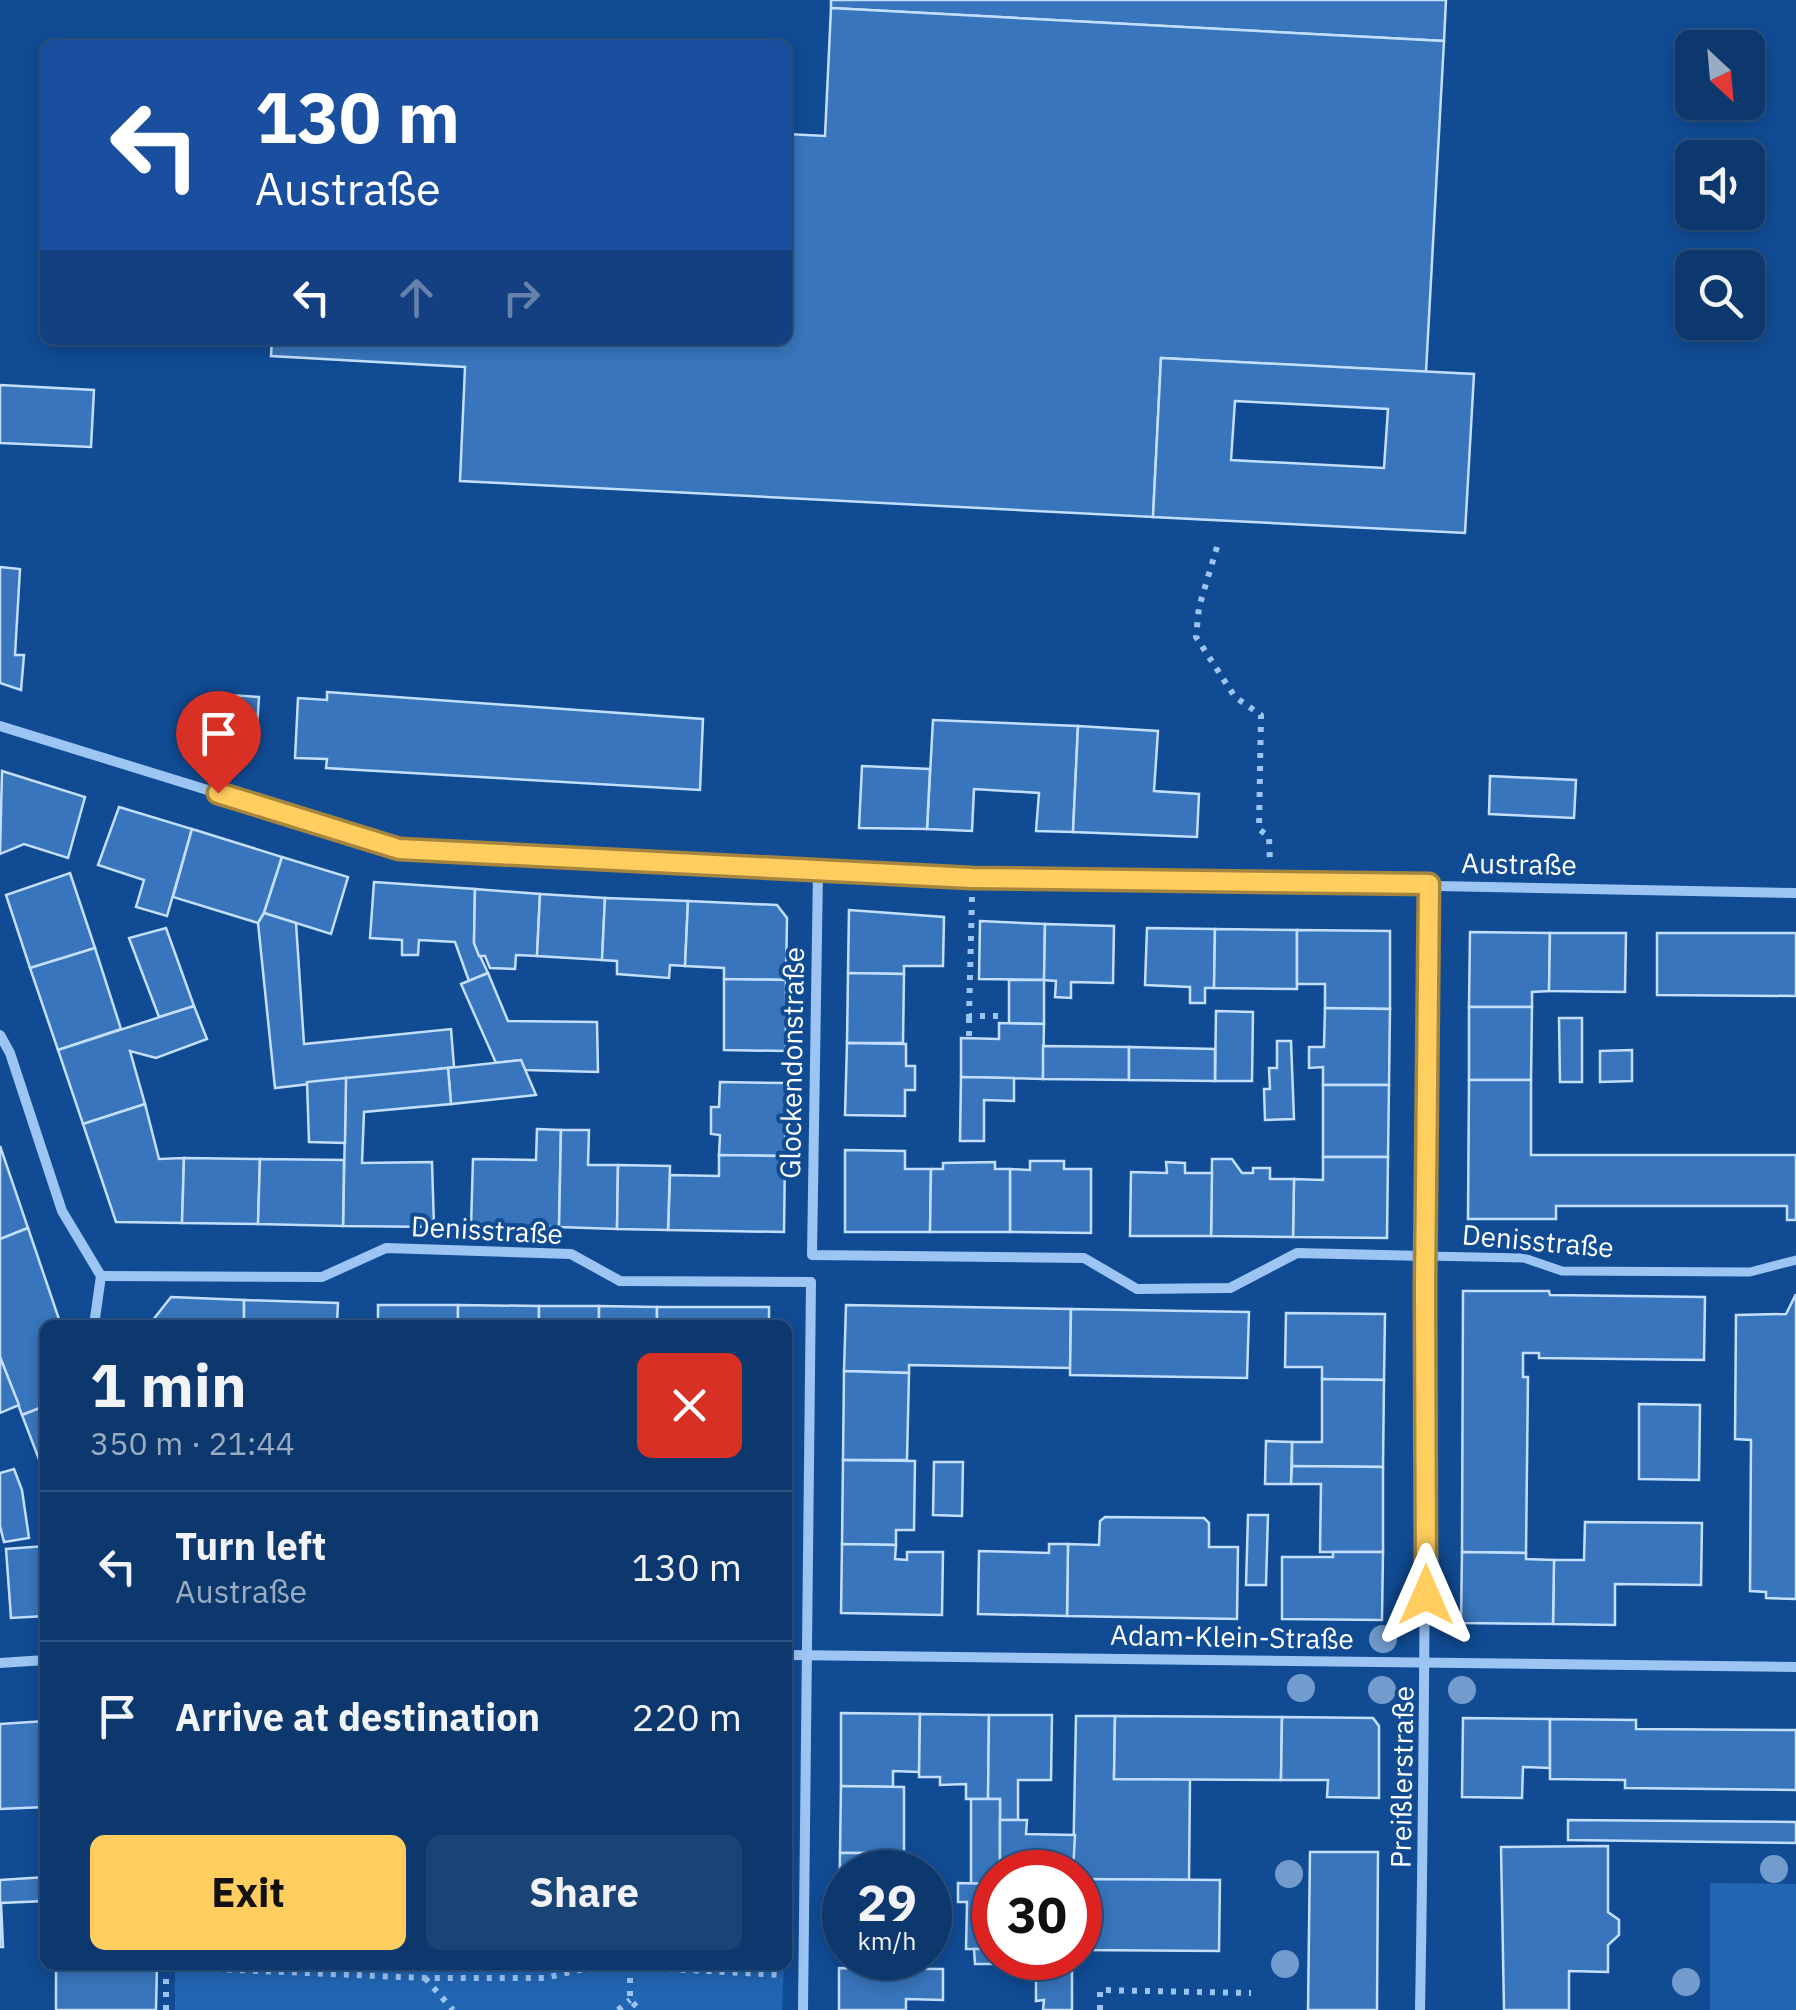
<!DOCTYPE html>
<meta charset="utf-8">
<style>
:root{--surface:#0c386e;--page:#1a4376;--text:#f1f3f6;--muted:#9aacc2;--line:#2c5281;--accent:#ffce5f}
body{margin:0;font-family:"IBM Plex Sans",sans-serif;background:var(--page);color:var(--text);height:100vh;display:flex;flex-direction:column;font-size:38px;white-space:nowrap}
*{box-sizing:border-box;margin:0}
p{font-size:32px;color:var(--muted)}
.icon{flex:none;width:55px;height:55px;fill:none;stroke:currentColor;stroke-width:2;stroke-linecap:round;stroke-linejoin:round}
.map{position:relative;flex:1;overflow:hidden}
.details{position:absolute;left:40px;top:1320px;width:752px;height:650px;display:flex;flex-direction:column;background:var(--surface);border-radius:15px;box-shadow:0 5px 15px #0003,0 0 0 2px var(--line)}
.details>*{flex:none}
.guide{position:absolute;left:40px;top:40px;width:752px;height:305px;border-radius:15px;box-shadow:0 5px 15px #0003,0 0 0 2px var(--line);background:#1a4fa0;color:#fff;overflow:hidden}
.needle{width:65px;rotate:154deg}
.fabs{position:absolute;left:1675px;top:30px;display:grid;gap:20px}
.fabs a{display:grid;place-items:center;width:90px;height:90px;border-radius:15px;background:var(--surface);box-shadow:0 5px 15px #0003,0 0 0 2px var(--line);font-size:50px}
.speed{position:absolute;left:822px;top:1850px;display:flex;gap:20px;font-size:50px;font-weight:700;text-align:center}
.speed>*{display:grid;place-content:center;width:130px;height:130px;border-radius:50%;background:var(--surface);box-shadow:0 5px 15px #0003,0 0 0 2px var(--line);line-height:1}
.speed small{font-size:25px;font-weight:400}
.speed .limit{border:15px solid #d22;background:#fff;color:#111}
.pin{position:absolute;display:grid;place-items:center;width:85px;height:85px;color:#fff;margin:-102px -42px;border-radius:50% 50% 50% 0;rotate:-45deg;box-shadow:0 0 10px #0007}
.pin .icon{rotate:45deg}
.me{position:absolute;width:110px;margin:-55px;rotate:0deg;stroke-linejoin:round;filter:drop-shadow(0 0 8px #0008)}
.turn{display:flex;align-items:center;gap:35px;height:210px;padding:0 50px;font-size:45px}
.turn .icon{width:130px;height:130px;stroke-width:2.5}
.turn b{display:block;font-size:70px;line-height:85px}
.lanes{display:flex;align-items:center;height:95px;padding:0 50px;background:#0003;justify-content:center;gap:50px;direction:ltr}
.lanes .off{opacity:.35}
.round{display:grid;place-items:center;flex:none;width:105px;height:105px;border-radius:15px;background:var(--page)}
.summary{display:flex;align-items:center;justify-content:space-between;height:170px;padding:0 50px}
h1{font-size:60px;font-weight:700;line-height:75px}
.primary-button{display:flex;gap:20px;margin-top:auto;padding:20px 50px}
.primary-button a{flex:1;height:115px;border-radius:15px;background:var(--accent);color:#111;font-size:40px;font-weight:700;line-height:115px;text-align:center}
.primary-button a+a{background:var(--page);color:var(--text)}
ul{padding:0;list-style:none}
li{display:flex;align-items:center;gap:30px;height:150px;padding:0 50px;border-top:2px solid var(--line)}
li div{flex:1}
li b{display:block;font-size:38px}
li em{font-style:normal}
.map>svg:first-child{display:block}
</style>
<div class="map">
<svg width="1796" height="2010" viewBox="0 0 1796 2010">
<rect width="100%" height="100%" fill="#104b93"/>
<g fill="#2165b3">
<polygon points="1710,1883 1796,1884 1796,2010 1710,2010"/>
<polygon points="175,1965 784,1965 782,2010 175,2010"/>
</g>
<g fill="#3875bc" stroke="#c4dffe" stroke-width="2.5" fill-rule="evenodd">
<polygon points="831,0 1446,0 1444,41 831,8"/>
<polygon points="831,8 1444,41 1426,372 1161,358 1153,517 460,481 465,367 271,356 272,340 788,340 788,134 825,136"/>
<path d="M1161,358L1474,374L1465,533L1153,517ZM1235,401L1388,409L1384,468L1231,460Z"/>
<polygon points="0,385 94,390 91,447 0,443"/>
<polygon points="0,567 20,569 15,655 24,655 21,690 0,683"/>
<polygon points="327,692 703,719 700,790 326,768 327,759 295,758 298,698 327,700"/>
<polygon points="229,695 259,697 256,744 227,742"/>
<polygon points="933,720 1078,726 1073,832 1036,831 1039,793 974,789 972,831 927,829"/>
<polygon points="1078,726 1158,731 1154,791 1199,794 1197,837 1073,832"/>
<polygon points="862,766 930,769 927,829 859,828"/>
<polygon points="2,771 85,797 68,858 24,844 0,854"/>
<polygon points="1490,776 1576,780 1574,818 1489,814"/>
<polygon points="119,807 192,829 167,916 136,907 144,880 98,865"/>
<polygon points="192,829 282,857 264,913 258,923 173,897"/>
<polygon points="282,857 348,877 331,934 264,913"/>
<polygon points="70,873 95,948 30,968 6,895"/>
<polygon points="374,882 475,889 474,943 488,973 469,981 455,942 419,940 418,955 402,955 402,940 370,938"/>
<polygon points="475,889 540,894 537,956 516,955 515,969 490,968 485,956 479,956 474,943"/>
<polygon points="540,894 605,898 602,960 537,956"/>
<polygon points="605,898 688,901 685,966 670,965 669,978 617,974 617,961 602,960"/>
<polygon points="688,901 777,905 787,918 786,980 724,979 724,968 685,966"/>
<polygon points="849,910 944,917 943,966 904,966 904,974 848,973"/>
<polygon points="264,913 296,923 304,1044 451,1029 454,1067 275,1088 258,923"/>
<polygon points="980,921 1045,924 1044,980 979,979"/>
<polygon points="1045,924 1114,926 1113,983 1071,982 1071,998 1055,997 1056,981 1044,980"/>
<polygon points="166,928 194,1006 159,1017 129,938"/>
<polygon points="1147,928 1215,929 1214,988 1205,988 1205,1003 1190,1003 1190,987 1145,985"/>
<polygon points="1215,929 1297,930 1297,989 1214,988"/>
<polygon points="1297,930 1390,931 1390,1009 1325,1008 1325,984 1297,984"/>
<polygon points="1470,932 1550,933 1549,991 1532,992 1532,1007 1469,1007"/>
<polygon points="1550,933 1626,933 1625,992 1549,991"/>
<polygon points="1657,933 1796,933 1796,996 1657,995"/>
<polygon points="95,948 121,1029 58,1050 30,968"/>
<polygon points="488,973 508,1021 597,1022 598,1072 525,1070 521,1060 496,1063 461,984"/>
<polygon points="848,973 904,974 903,1043 847,1043"/>
<polygon points="724,979 786,980 786,1051 724,1050"/>
<polygon points="1009,980 1044,980 1044,1024 1009,1023"/>
<polygon points="194,1006 207,1039 156,1058 130,1051 145,1104 83,1124 58,1050"/>
<polygon points="1469,1007 1532,1007 1531,1080 1469,1080"/>
<polygon points="1325,1008 1390,1009 1389,1085 1323,1085 1323,1067 1309,1068 1309,1047 1324,1047"/>
<polygon points="1216,1011 1253,1012 1252,1081 1215,1081"/>
<polygon points="1559,1018 1582,1018 1582,1082 1560,1082"/>
<polygon points="999,1023 1044,1024 1043,1079 961,1077 961,1038 999,1039"/>
<polygon points="1277,1041 1291,1041 1294,1119 1265,1120 1264,1089 1270,1089 1269,1068 1277,1068"/>
<polygon points="847,1043 906,1044 906,1066 915,1066 915,1090 905,1090 905,1116 845,1115"/>
<polygon points="1043,1046 1129,1047 1129,1080 1043,1079"/>
<polygon points="1129,1047 1215,1049 1215,1081 1129,1080"/>
<polygon points="1632,1050 1632,1081 1600,1082 1600,1051"/>
<polygon points="521,1060 536,1095 451,1104 448,1068"/>
<polygon points="448,1068 451,1104 364,1112 362,1163 432,1162 434,1227 343,1226 346,1078"/>
<polygon points="961,1077 1014,1078 1014,1101 984,1100 984,1141 960,1141"/>
<polygon points="346,1078 345,1143 309,1142 307,1082"/>
<polygon points="1469,1080 1531,1080 1531,1155 1796,1155 1796,1220 1787,1220 1787,1206 1556,1206 1556,1219 1468,1219"/>
<polygon points="720,1082 787,1083 785,1156 719,1155 720,1135 711,1134 711,1107 719,1107"/>
<polygon points="1323,1085 1389,1085 1388,1157 1323,1157"/>
<polygon points="145,1104 159,1159 184,1158 182,1223 116,1222 83,1124"/>
<polygon points="537,1129 561,1130 559,1227 471,1226 473,1159 536,1160"/>
<polygon points="561,1130 589,1130 588,1165 618,1165 617,1229 559,1227"/>
<polygon points="0,1146 28,1228 0,1239"/>
<polygon points="845,1150 905,1151 905,1169 931,1169 930,1232 845,1232"/>
<polygon points="719,1155 785,1156 784,1232 668,1230 670,1175 719,1176"/>
<polygon points="1323,1157 1388,1157 1387,1238 1293,1237 1294,1179 1323,1180"/>
<polygon points="184,1158 260,1159 258,1224 182,1223"/>
<polygon points="260,1159 344,1160 343,1226 258,1224"/>
<polygon points="1212,1159 1232,1159 1242,1173 1253,1173 1253,1168 1270,1168 1270,1179 1294,1179 1293,1237 1211,1236"/>
<polygon points="1030,1161 1064,1161 1064,1169 1091,1169 1091,1233 1010,1232 1010,1169 1030,1170"/>
<polygon points="995,1162 995,1169 1010,1169 1010,1232 930,1232 931,1169 943,1169 943,1163"/>
<polygon points="1166,1162 1185,1163 1185,1173 1212,1173 1211,1236 1130,1236 1131,1172 1167,1173"/>
<polygon points="618,1165 670,1166 668,1230 617,1229"/>
<polygon points="28,1228 61,1325 45,1325 45,1406 22,1415 0,1357 0,1239"/>
<polygon points="1463,1291 1549,1291 1550,1295 1705,1297 1704,1360 1539,1358 1539,1353 1523,1353 1523,1377 1528,1377 1526,1553 1462,1552"/>
<polygon points="1796,1294 1796,1599 1766,1598 1766,1592 1750,1591 1751,1440 1735,1439 1736,1315 1786,1314"/>
<polygon points="171,1297 244,1300 244,1325 149,1325"/>
<polygon points="244,1300 338,1303 337,1325 244,1325"/>
<rect x="378" y="1305" width="80" height="20"/>
<polygon points="458,1305 539,1306 539,1325 458,1325"/>
<polygon points="846,1305 1071,1309 1070,1368 909,1365 909,1373 844,1371"/>
<rect x="539" y="1306" width="60" height="19"/>
<polygon points="599,1306 657,1307 657,1325 599,1325"/>
<rect x="657" y="1307" width="112" height="18"/>
<polygon points="1071,1309 1249,1312 1247,1378 1070,1375"/>
<polygon points="1286,1313 1385,1314 1384,1380 1322,1379 1322,1367 1285,1367"/>
<polygon points="0,1357 19,1405 0,1413"/>
<polygon points="844,1371 909,1373 907,1460 843,1460"/>
<polygon points="1322,1379 1384,1380 1383,1467 1292,1466 1292,1442 1322,1442"/>
<polygon points="1639,1404 1700,1405 1699,1480 1639,1479"/>
<polygon points="45,1406 45,1475 22,1415"/>
<polygon points="1266,1441 1292,1442 1291,1484 1265,1484"/>
<polygon points="843,1460 915,1461 914,1530 896,1530 896,1545 842,1544"/>
<polygon points="934,1462 963,1462 962,1516 933,1515"/>
<polygon points="1292,1466 1383,1467 1383,1552 1320,1552 1321,1484 1291,1484"/>
<polygon points="14,1469 22,1490 29,1538 4,1542 0,1526 0,1473"/>
<polygon points="1248,1515 1268,1515 1266,1585 1246,1585"/>
<polygon points="1105,1517 1204,1518 1209,1523 1209,1547 1238,1547 1237,1619 1067,1616 1068,1544 1099,1545 1100,1521"/>
<polygon points="1585,1522 1702,1523 1701,1585 1615,1584 1615,1625 1553,1624 1554,1560 1584,1560"/>
<polygon points="842,1544 896,1545 895,1559 907,1560 907,1552 943,1552 942,1615 841,1613"/>
<polygon points="1049,1544 1068,1544 1067,1616 978,1614 979,1551 1049,1553"/>
<polygon points="45,1546 45,1616 11,1618 6,1549"/>
<polygon points="1333,1552 1383,1552 1382,1620 1282,1619 1282,1557 1333,1557"/>
<polygon points="1462,1552 1526,1553 1526,1559 1554,1560 1553,1624 1461,1623"/>
<polygon points="841,1713 920,1714 919,1772 893,1771 893,1787 841,1786"/>
<polygon points="920,1714 989,1715 988,1799 966,1799 966,1784 940,1785 940,1777 919,1777"/>
<polygon points="989,1715 1052,1715 1051,1780 1018,1780 1018,1820 1000,1820 1000,1799 988,1799"/>
<polygon points="1076,1716 1115,1716 1114,1779 1190,1779 1189,1880 1080,1879 1080,1872 1073,1872"/>
<polygon points="1115,1716 1282,1717 1281,1780 1114,1779"/>
<polygon points="1282,1717 1373,1718 1379,1726 1379,1798 1327,1797 1328,1780 1281,1780"/>
<polygon points="1463,1718 1550,1719 1550,1768 1523,1767 1522,1798 1462,1797"/>
<polygon points="1550,1719 1636,1720 1636,1729 1796,1730 1796,1790 1625,1788 1625,1780 1550,1779"/>
<polygon points="45,1721 45,1807 0,1809 0,1724"/>
<polygon points="841,1786 904,1787 904,1853 840,1853"/>
<polygon points="971,1799 1000,1799 1000,1872 995,1872 995,1884 971,1884"/>
<polygon points="1000,1820 1027,1820 1026,1834 1075,1835 1073,1872 1000,1872"/>
<polygon points="1568,1820 1796,1822 1796,1843 1568,1840"/>
<polygon points="1608,1846 1608,1912 1619,1920 1619,1935 1608,1945 1608,1972 1569,1971 1569,2010 1504,2010 1501,1847"/>
<polygon points="1310,1852 1378,1852 1377,2010 1308,2010"/>
<polygon points="840,1853 904,1853 904,1869 911,1869 911,1872 845,1872 845,1929 839,1929"/>
<polygon points="45,1877 45,1901 1,1903 3,1947 0,1947 0,1880"/>
<polygon points="1080,1879 1220,1880 1219,1951 1080,1950"/>
<polygon points="958,1883 995,1884 995,1949 966,1949 967,1902 958,1902"/>
<polygon points="974,1949 995,1949 999,1964 975,1964"/>
<polygon points="1036,1958 1072,1958 1072,2010 1043,2010 1044,2000 1036,2001"/>
<polygon points="56,1965 157,1965 156,2010 56,2010"/>
<polygon points="839,1968 943,1969 943,2000 906,1999 906,2010 839,2010"/>
</g>
<g fill="none" stroke-linecap="round" stroke-linejoin="round">
<g stroke="#9cc5f4" stroke-width="6" stroke-dasharray="5 8" stroke-linecap="butt">
<polyline points="1217,547 1199,607 1196,637 1235,697 1261,715 1259,829 1269,837 1270,863"/>
<polyline points="972,897 969,1016 1004,1016"/>
<polyline points="969,1036 969,1016"/>
<polyline points="630,1965 630,2000 640,2010"/>
<polyline points="425,1978 453,2010"/>
<polyline points="166,2010 166,1967 425,1978 545,1978 579,1970 630,1967 781,1975"/>
<polyline points="618,2010 630,2000"/>
<polyline points="1100,2010 1100,1990 1251,1993"/>
</g>
<polyline stroke="#9cc5f4" stroke-width="9" points="1425,1256 1524,1258 1562,1271 1750,1272 1796,1260"/>
<g stroke="#9cc5f4" stroke-width="10">
<polyline points="0,726 399,849 972,877 1796,893"/>
<polyline points="818,871 812,1255 1084,1258 1137,1289 1230,1288 1297,1253 1425,1256"/>
<polyline points="0,1035 10,1053 62,1211 101,1276 94,1325"/>
<polyline points="101,1276 322,1277 386,1248 571,1254 620,1281 811,1282 803,2010"/>
<polyline points="788,1655 1796,1667"/>
<polyline points="0,1663 45,1660"/>
<path d="M1420,2010C1427,1635 1425,1259 1429,884"/>
</g>
</g>
<g fill="#739cce">
<circle cx="1383" cy="1639" r="14"/>
<circle cx="1301" cy="1688" r="14"/>
<circle cx="1382" cy="1690" r="14"/>
<circle cx="1462" cy="1690" r="14"/>
<circle cx="1774" cy="1869" r="14"/>
<circle cx="1289" cy="1874" r="14"/>
<circle cx="1285" cy="1964" r="14"/>
<circle cx="1686" cy="1982" r="14"/>
</g>
<g fill="none" stroke-linecap="round" stroke-linejoin="round">
<defs>
<polyline id="route" points="218,793 399,849 972,878 1429,884 1425,1286 1426,1595"/>
</defs>
<use href="#route" stroke="#a6863e" stroke-width="25"/>
<use href="#route" stroke="#ffce5f" stroke-width="18"/>
</g>
<g text-anchor="middle" stroke-width="8" stroke-linejoin="round" paint-order="stroke">
<g font-size="28" fill="#fff" stroke="#104b93">
<text transform="translate(1519 864) rotate(1)" y="10">Austraße</text>
<text transform="translate(792 1063) rotate(-89)" y="10">Glockendonstraße</text>
<text transform="translate(487 1230) rotate(3)" y="10">Denisstraße</text>
<text transform="translate(1538 1241) rotate(5)" y="10">Denisstraße</text>
<text transform="translate(1232 1637) rotate(1)" y="10">Adam-Klein-Straße</text>
<text transform="translate(1402 1777) rotate(-89)" y="10">Preißlerstraße</text>
</g>
</g>
</svg>
<div class="fabs">
<a><svg class="needle" viewBox="-14 -14 28 28"><path d="M0-13l5 13h-10z" fill="#e53935"/><path d="M0 13l5-13h-10z" fill="#9aacc2"/></svg></a>
<a><svg class="icon" aria-label="sound" viewBox="0 0 24 24"><path d="M4 9h4l5-4v14l-5-4H4zM17 9q2 3 0 6"/></svg></a>
<a><svg class="icon" aria-label="search" viewBox="0 0 24 24"><circle cx="10" cy="10" r="6"/><path d="M15 15l6 6"/></svg></a>
</div>
<div class="speed"><div>29<small>km/h</small></div><div class="limit">30</div></div>
<div class="pin" style="left:218px;top:793px;background:#d93025"><svg class="icon" aria-label="arrive" viewBox="0 0 24 24"><path d="M6 21V4h12l-3 4 3 4H6"/></svg></div>
<svg class="me" style="left:1426px;top:1595px" viewBox="-20 -20 40 40"><path d="M0-17L14 15 0 8-14 15z" fill="#ffce5f" stroke="#fff" stroke-width="4"/></svg>
<div class="guide">
<div class="turn"><svg class="icon" aria-label="left" viewBox="0 0 24 24"><path d="M17 20v-9H6M10 6l-5 5 5 5"/></svg><div><b>130 m</b>Austraße</div></div>
<div class="lanes"><svg class="icon" aria-label="left" viewBox="0 0 24 24"><path d="M17 20v-9H6M10 6l-5 5 5 5"/></svg><svg class="icon off" aria-label="ahead" viewBox="0 0 24 24"><path d="M12 20V5M6 11l6-6 6 6"/></svg><svg class="icon off" aria-label="right" viewBox="0 0 24 24"><path d="M7 20v-9h11M14 6l5 5-5 5"/></svg></div>
</div>
<section class="details">
<div class="summary"><div><h1>1 min</h1><p>350 m · 21:44</p></div><a class="round" style="background:#d93025;color:#fff"><svg class="icon" aria-label="close" viewBox="0 0 24 24"><path d="M6 6l12 12M18 6L6 18"/></svg></a></div>
<ul>
<li><svg class="icon" aria-label="left" viewBox="0 0 24 24"><path d="M17 20v-9H6M10 6l-5 5 5 5"/></svg><div><b>Turn left</b><p>Austraße</p></div><em>130 m</em></li>
<li><svg class="icon" aria-label="arrive" viewBox="0 0 24 24"><path d="M6 21V4h12l-3 4 3 4H6"/></svg><div><b>Arrive at destination</b></div><em>220 m</em></li>
</ul>
<div class="primary-button"><a>Exit</a><a>Share</a></div>
</section>
</div>
